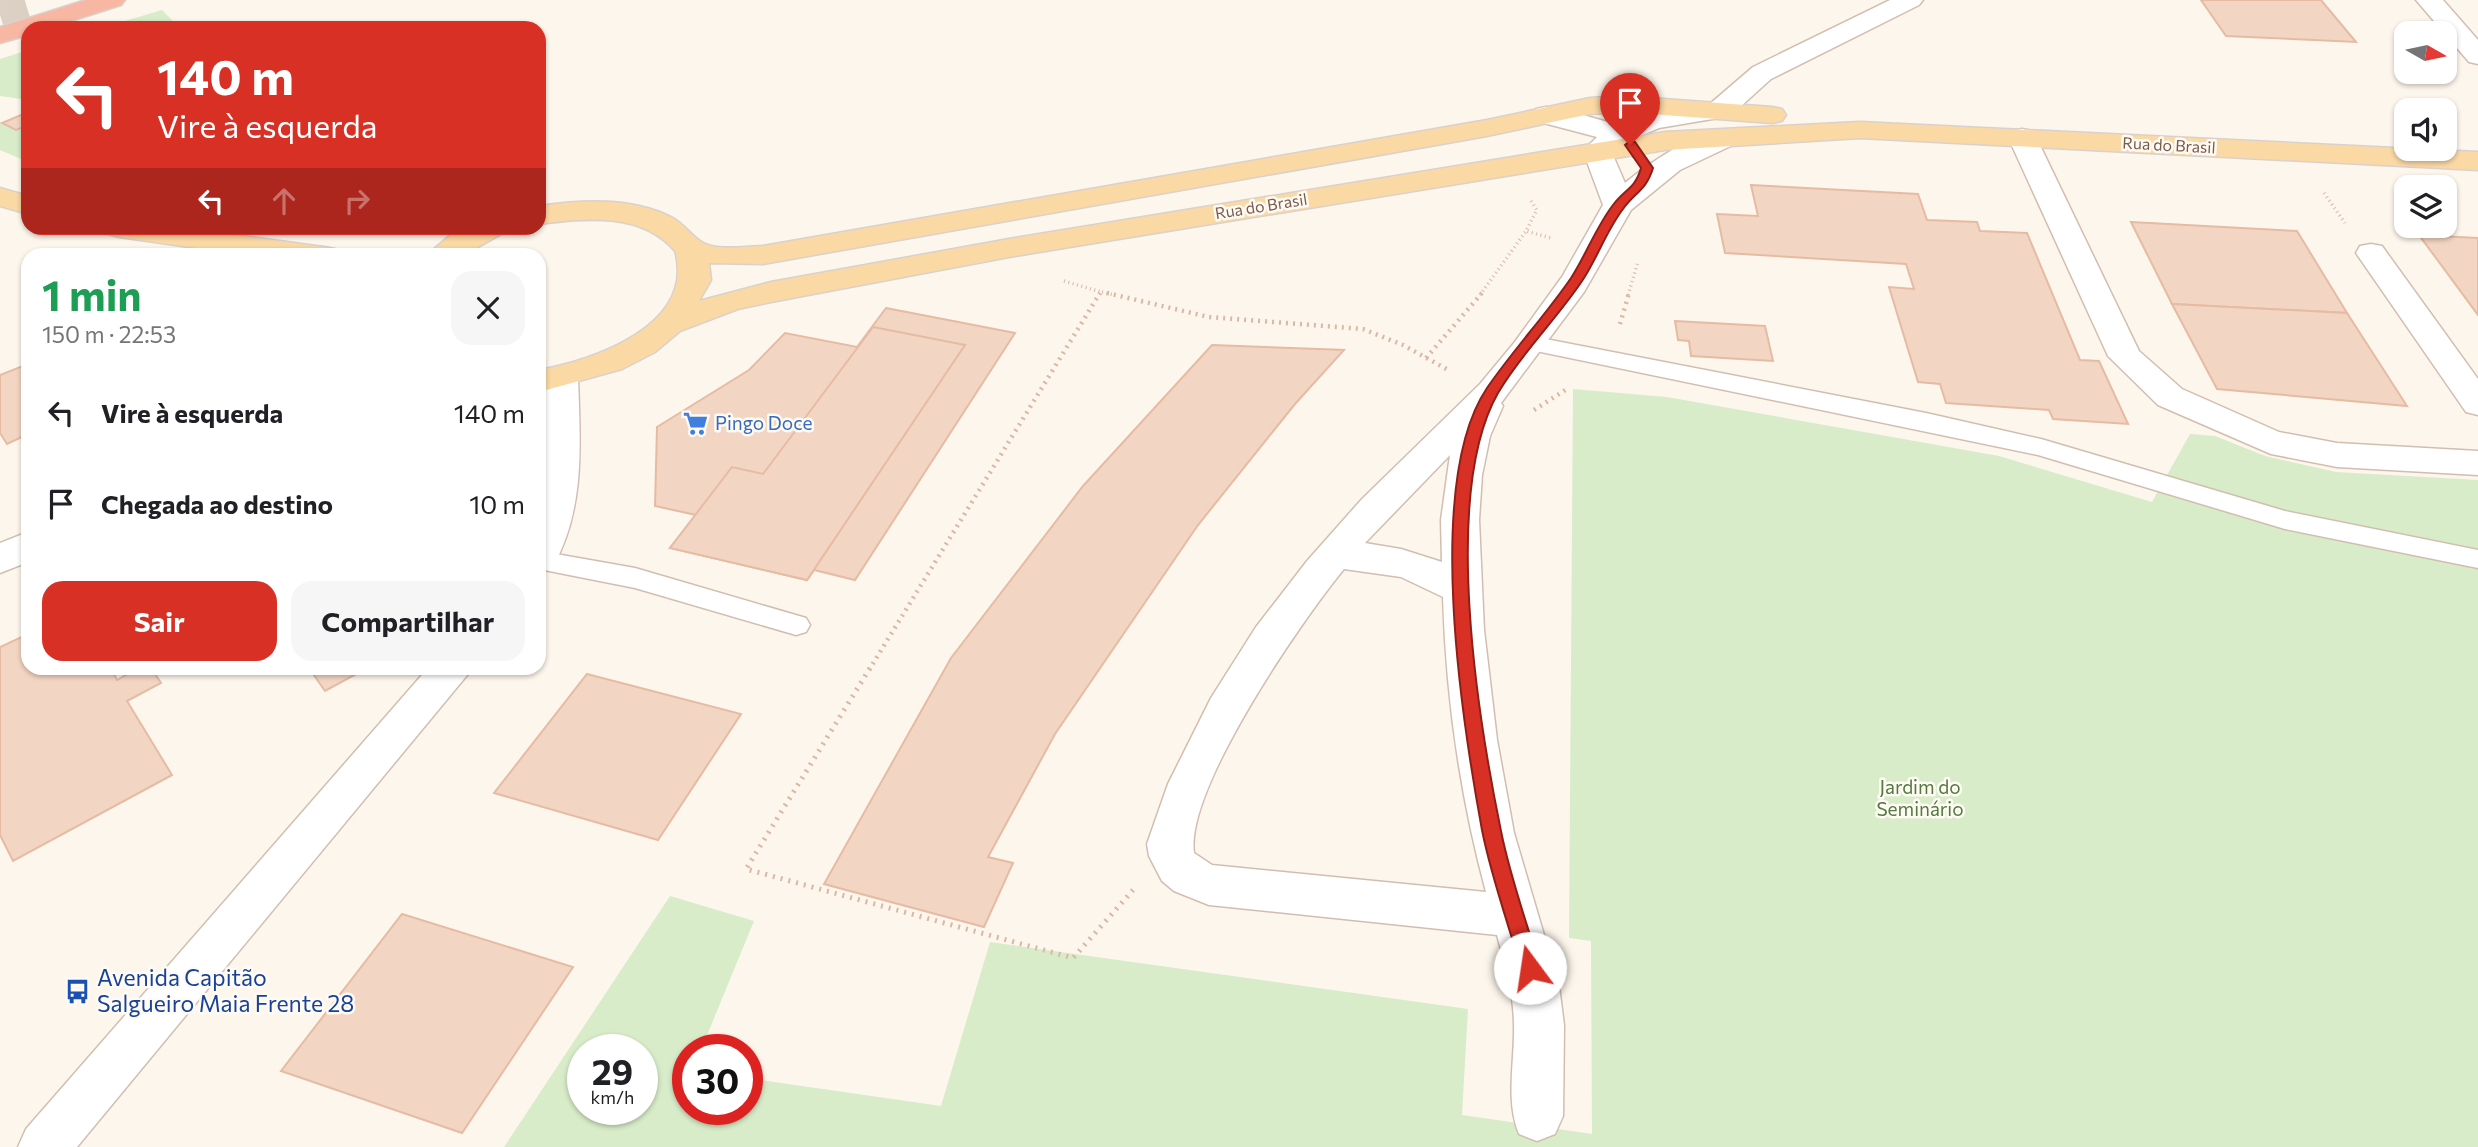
<!DOCTYPE html>
<html lang="pt">
<meta charset="utf-8">
<style>
:root{--surface:#fff;--page:#f6f6f6;--text:#202124;--muted:#757577;--accent:#d93025}
body{margin:0;font-family:Commissioner,sans-serif;background:var(--page);color:var(--text);height:100vh;display:flex;flex-direction:column;font-size:26px;white-space:nowrap}
*{box-sizing:border-box;margin:0}
p{font-size:23px;color:var(--muted)}
.icon{flex:none;width:38px;height:38px;fill:none;stroke:currentColor;stroke-width:2;stroke-linecap:round;stroke-linejoin:round}
.map{position:relative;flex:1;overflow:hidden}
.panel{position:absolute;left:21px;top:248px;width:525px;height:427px;display:flex;flex-direction:column;background:var(--surface);border-radius:21px;box-shadow:0 2px 5px #0004}
.panel>*{flex:none}
.banner{position:absolute;left:21px;top:21px;width:525px;height:214px;border-radius:21px;box-shadow:0 2px 5px #0004;background:#d93025;color:#fff;overflow:hidden}
.needle{width:46px;rotate:99deg}
.fabs{position:absolute;left:2394px;top:21px;display:grid;gap:14px}
.fabs a{display:grid;place-items:center;width:63px;height:63px;border-radius:14px;background:var(--surface);box-shadow:0 2px 5px #0004;font-size:35px}
.speed{position:absolute;left:567px;top:1034px;display:flex;gap:14px;font-size:35px;font-weight:700;text-align:center}
.speed>*{display:grid;place-content:center;width:91px;height:91px;border-radius:50%;background:var(--surface);box-shadow:0 2px 5px #0004;line-height:1}
.speed small{font-size:18px;font-weight:400}
.speed .limit{border:10px solid #d22;background:#fff;color:#111}
.pin{position:absolute;display:grid;place-items:center;width:60px;height:60px;color:#fff;margin:-72px -30px;border-radius:50% 50% 50% 0;rotate:-45deg;box-shadow:0 0 7px #0007}
.pin .icon{rotate:45deg}
.me{position:absolute;width:77px;margin:-38px;rotate:346deg;stroke-linejoin:round;filter:drop-shadow(0 0 5px #0008)}
.turn{display:flex;align-items:center;gap:24px;height:147px;padding:0 21px;font-size:32px}
.turn .icon{width:91px;height:91px;stroke-width:2.5}
.turn b{display:block;font-size:49px;line-height:60px}
.lanes{display:flex;align-items:center;height:66px;padding:0 21px;background:#0003;justify-content:center;gap:35px;direction:ltr}
.lanes .off{opacity:.35}
.round{display:grid;place-items:center;flex:none;width:74px;height:74px;border-radius:21px;background:var(--page)}
.headline{display:flex;align-items:center;justify-content:space-between;height:119px;padding:0 21px}
h1{font-size:42px;font-weight:700;line-height:52px;color:#1e9e55}
.action{display:flex;gap:14px;margin-top:auto;padding:14px 21px}
.action a{flex:1;height:80px;border-radius:21px;background:var(--accent);color:#fff;font-size:28px;font-weight:700;line-height:80px;text-align:center}
.action a+a{background:var(--page);color:var(--text)}
ul{padding:0;list-style:none}
li{display:flex;align-items:center;gap:21px;height:91px;padding:0 21px}
li div{flex:1}
li b{display:block;font-size:26px}
li em{font-style:normal}
.map>svg:first-child{display:block}
</style>
<div class="map">
<svg width="2478" height="1147" viewBox="0 0 2478 1147">
<rect width="100%" height="100%" fill="#fdf6ec"/>
<g fill="#d8ecc9" fill-rule="evenodd">
<polygon points="162,10 180,28 101,28"/>
<polygon points="28,50 28,100 0,96 0,59"/>
<polygon points="0,122 16,130 28,125 28,162 0,150"/>
<path d="M1573,389L1667,397L1999,456L2152,502L2190,434L2215,436L2265,456L2336,472L2478,480V1147H504L670,896L754,921L701,1050H688V1110H747V1078L941,1106L990,942L1468,1009L1462,1115L1592,1134L1591,941L1569,938ZM583,1050H642V1110H583Z"/>
</g>
<g fill="#f3d5c3" stroke="#e6bba3" stroke-width="2">
<polygon points="2201,0 2321,0 2356,42 2226,36"/>
<polygon points="28,112 28,125 16,130 2,123"/>
<polygon points="1751,185 1918,194 1927,220 1977,222 1980,231 2027,233 2080,360 2099,361 2128,424 2053,419 2049,410 1946,403 1940,384 1918,382 1889,287 1914,289 1906,264 1725,253 1717,214 1758,216"/>
<polygon points="2131,222 2297,231 2347,313 2172,304"/>
<polygon points="2419,235 2478,238 2478,315"/>
<polygon points="2172,304 2347,313 2407,406 2217,389"/>
<polygon points="886,308 1015,333 855,580 814,570 807,580 670,548 696,515 655,506 657,427 749,370 785,333 857,347"/>
<polygon points="1675,321 1765,326 1773,361 1691,356 1689,341 1678,340"/>
<polygon points="873,327 965,345 807,580 670,548 732,467 763,474"/>
<polygon points="1212,345 1344,350 1295,404 1198,525 1055,734 988,857 1013,863 984,927 824,884 951,658 1083,486"/>
<polygon points="28,364 28,434 7,444 0,433 0,375"/>
<polygon points="28,634 28,668 111,668 117,680 138,668 151,668 161,683 127,701 172,775 13,861 0,835 0,647"/>
<polygon points="309,668 367,668 325,691"/>
<polygon points="587,674 741,714 658,840 494,793"/>
<polygon points="402,914 573,967 462,1133 281,1071"/>
</g>
<g fill="none" stroke-linecap="round" stroke-linejoin="round">
<polyline stroke="#dcd0c4" stroke-width="28" stroke-dasharray="28 14" stroke-linecap="butt" points="0,15 35,4"/>
<defs>
<g id="lane">
<polygon points="1530,336 1926,413 2041,439 2285,511 2478,550 2478,568 2285,529 2038,455 1522,348 1519,343 1522,338"/>
<polygon points="539,551 635,568 806,618 810,625 806,632 796,635 635,588 539,569"/>
</g>
<g id="street">
<path d="M1890,0H1923L1919,5L1771,79L1730,116L1659,128L1638,137L1648,148L1644,154L1634,157L1618,149L1612,153L1625,183C1649,163 1706,123 1737,131L1741,137L1737,143L1680,170L1631,210L1584,292L1501,403L1503,406L1490,436L1482,475L1479,520L1484,630L1497,740L1514,833L1559,986L1564,1025L1563,1116L1555,1134L1537,1141L1519,1134C1505,1100 1515,1061 1514,1026C1514,994 1505,965 1497,935L1209,905L1174,891L1162,881L1149,856L1147,844L1168,784L1211,698L1256,627L1307,561L1362,499L1480,384L1514,343L1562,277L1603,205L1583,151L1597,137L1536,121L1532,115L1536,109L1546,107L1569,111L1618,125L1652,113L1711,103L1753,67ZM1450,455L1441,520L1442,562L1401,549L1365,543ZM1344,569L1401,577L1443,597C1446,696 1460,796 1486,892L1212,865L1194,853C1185,789 1302,620 1344,569Z"/>
<polygon points="2416,0 2443,0 2478,40 2478,64 2469,62"/>
<polygon points="2022,129 2032,131 2036,137 2139,351 2182,389 2279,432 2337,443 2478,451 2478,475 2337,467 2271,454 2158,405 2108,356 2008,137 2012,131"/>
<polygon points="2371,244 2382,246 2478,379 2478,415 2466,412 2356,253 2360,246"/>
<path d="M561,366L573,369L578,377C580,442 586,509 552,568L539,572L544,377L549,369Z"/>
<polygon points="28,532 28,562 0,573 0,543"/>
<polygon points="428,668 473,668 77,1147 18,1147 26,1129"/>
</g>
<g id="primary">
<path d="M1623,96L1772,107L1782,109L1786,115L1782,121L1772,123L1623,112L1590,114L1487,136L763,264L709,263L711,280L699,301L771,282L1009,239L1665,132L1860,122L2478,152V170L1860,138L1665,150L1009,257L771,302L738,309L680,331L655,352L622,369L539,392V370C595,360 696,325 675,251C641,212 586,218 539,224V206C582,200 631,197 671,217C683,223 689,233 700,241C714,252 746,246 763,246L1487,120L1590,98Z"/>
<polygon points="0,188 28,196 28,214 0,206"/>
<polygon points="104,228 183,228 324,247 335,249 339,256 253,256 119,237 108,234"/>
<path d="M468,228H510C508,231 465,254 461,256C451,258 436,256 426,256L454,232Z"/>
</g>
<polygon id="highway" points="86,0 125,0 121,5 49,28 28,28 28,35 0,43 0,27"/>
</defs>
<use href="#lane" stroke="#d1beb0" stroke-width="3"/>
<use href="#street" stroke="#d1beb0" stroke-width="3"/>
<use href="#primary" stroke="#dad1cd" stroke-width="3"/>
<use href="#highway" stroke="#dad1cd" stroke-width="3"/>
<g stroke="#d9b8a5" stroke-width="3.5" stroke-dasharray="1 3.5" stroke-linecap="butt">
<polyline points="2324,193 2345,223"/>
<polyline points="1531,201 1537,210 1526,231 1551,238"/>
<polyline points="1064,281 1101,292 1099,295"/>
<polyline points="1102,292 1114,295"/>
<polyline points="1480,295 1526,231"/>
<polyline points="1628,295 1638,262"/>
</g>
<g stroke="#d9b8a5" stroke-width="4.5" stroke-dasharray="2 5" stroke-linecap="butt">
<polyline points="1107,293 1209,317 1363,329 1403,345 1450,371"/>
<polyline points="1620,324 1629,293"/>
<polyline points="1426,358 1482,293"/>
<polyline points="1534,410 1567,389"/>
<polyline points="869,670 1100,293"/>
</g>
<polyline stroke="#d9b8a5" stroke-width="5" stroke-dasharray="2 6" stroke-linecap="butt" points="870,668 746,869 1073,958 1133,890"/>
<use href="#lane" fill="#fff" fill-rule="evenodd"/>
<use href="#street" fill="#fff" fill-rule="evenodd"/>
<use href="#primary" fill="#fbd9a5" fill-rule="evenodd"/>
<use href="#highway" fill="#f7b7a3" fill-rule="evenodd"/>
</g>
<path fill="#d93025" stroke="#8d1f18" stroke-width="2" d="M1630,141L1635,142L1653,168C1646,191 1635,192 1623,209C1607,230 1598,256 1584,278C1558,318 1522,352 1498,393C1441,493 1478,719 1501,831C1510,877 1527,923 1540,968L1537,974L1530,977L1523,974L1521,968C1508,923 1491,876 1482,830C1462,721 1424,481 1487,388C1513,350 1545,316 1571,278C1586,255 1596,227 1613,205C1625,189 1635,189 1641,168L1625,145Z"/>
<defs>
<symbol id="supermarket-bare" viewBox="-9 -9 18 18"><path d="M-6-5.5h2.5l.6 2H6L4.5 2H-2.5L-4.4-4H-6ZM-1.5 3.2a1.3 1.3 0 1 0 .1 0ZM3 3.2a1.3 1.3 0 1 0 .1 0Z" fill="#3f7fe0" stroke="#fffaf3" stroke-width="2.5" paint-order="stroke"/></symbol>
<symbol id="bus-bare" viewBox="-9 -9 18 18"><path d="M-5-6H5V4H4V6H2V4H-2V6H-4V4H-5ZM-3.5-4V0h7V-4ZM-3.5 1.2v1.5H-2V1.2ZM2 1.2v1.5H3.5V1.2Z" fill="#1a4fb4" stroke="#fffaf3" stroke-width="2.5" paint-order="stroke"/></symbol>
</defs>
<g fill-rule="evenodd">
<use href="#supermarket-bare" x="678" y="406" width="35" height="35"/>
<use href="#bus-bare" x="60" y="974" width="35" height="35"/>
</g>
<g text-anchor="middle" stroke-width="5" stroke-linejoin="round" paint-order="stroke">
<g font-size="16" fill="#7a5c4d" stroke="#fffaf3">
<text transform="translate(2169 145) rotate(3)" y="6">Rua do Brasil</text>
<text transform="translate(1261 206) rotate(-9)" y="6">Rua do Brasil</text>
</g>
<g font-size="19" fill="#366cbe" stroke="#fffaf3" text-anchor="start">
<text x="715" y="430">Pingo Doce</text>
</g>
<g font-size="19" fill="#537a41" stroke="#fffaf3">
<text x="1920" y="794">Jardim do<tspan x="1920" dy="22">Seminário</tspan></text>
</g>
<g font-size="23" fill="#164399" stroke="#fffaf3" text-anchor="start">
<text x="97" y="986">Avenida Capitão<tspan x="97" dy="26">Salgueiro Maia Frente 28</tspan></text>
</g>
</g>
</svg>
<div class="fabs">
<a><svg class="needle" viewBox="-14 -14 28 28"><path d="M0-13l5 13h-10z" fill="#e53935"/><path d="M0 13l5-13h-10z" fill="#757577"/></svg></a>
<a><svg class="icon" aria-label="sound" viewBox="0 0 24 24"><path d="M4 9h4l5-4v14l-5-4H4zM17 9q2 3 0 6"/></svg></a>
<a><svg class="icon" aria-label="layers" viewBox="0 0 24 24"><path d="M12 4l9 5-9 5-9-5zM3 14l9 5 9-5"/></svg></a>
</div>
<div class="speed"><div>29<small>km/h</small></div><div class="limit">30</div></div>
<div class="pin" style="left:1630px;top:145px;background:#d93025"><svg class="icon" aria-label="arrive" viewBox="0 0 24 24"><path d="M6 21V4h12l-3 4 3 4H6"/></svg></div>
<svg class="me" style="left:1530px;top:968px" viewBox="-20 -20 40 40"><circle r="19" fill="#fff"/><path d="M0-13L10 11 0 6-10 11z" fill="#d93025"/></svg>
<div class="banner">
<div class="turn"><svg class="icon" aria-label="left" viewBox="0 0 24 24"><path d="M17 20v-9H6M10 6l-5 5 5 5"/></svg><div><b>140 m</b>Vire à esquerda</div></div>
<div class="lanes"><svg class="icon" aria-label="left" viewBox="0 0 24 24"><path d="M17 20v-9H6M10 6l-5 5 5 5"/></svg><svg class="icon off" aria-label="ahead" viewBox="0 0 24 24"><path d="M12 20V5M6 11l6-6 6 6"/></svg><svg class="icon off" aria-label="right" viewBox="0 0 24 24"><path d="M7 20v-9h11M14 6l5 5-5 5"/></svg></div>
</div>
<section class="panel">
<div class="headline"><div><h1>1 min</h1><p>150 m · 22:53</p></div><a class="round"><svg class="icon" aria-label="close" viewBox="0 0 24 24"><path d="M6 6l12 12M18 6L6 18"/></svg></a></div>
<ul>
<li><svg class="icon" aria-label="left" viewBox="0 0 24 24"><path d="M17 20v-9H6M10 6l-5 5 5 5"/></svg><div><b>Vire à esquerda</b></div><em>140 m</em></li>
<li><svg class="icon" aria-label="arrive" viewBox="0 0 24 24"><path d="M6 21V4h12l-3 4 3 4H6"/></svg><div><b>Chegada ao destino</b></div><em>10 m</em></li>
</ul>
<div class="action"><a>Sair</a><a>Compartilhar</a></div>
</section>
</div>
